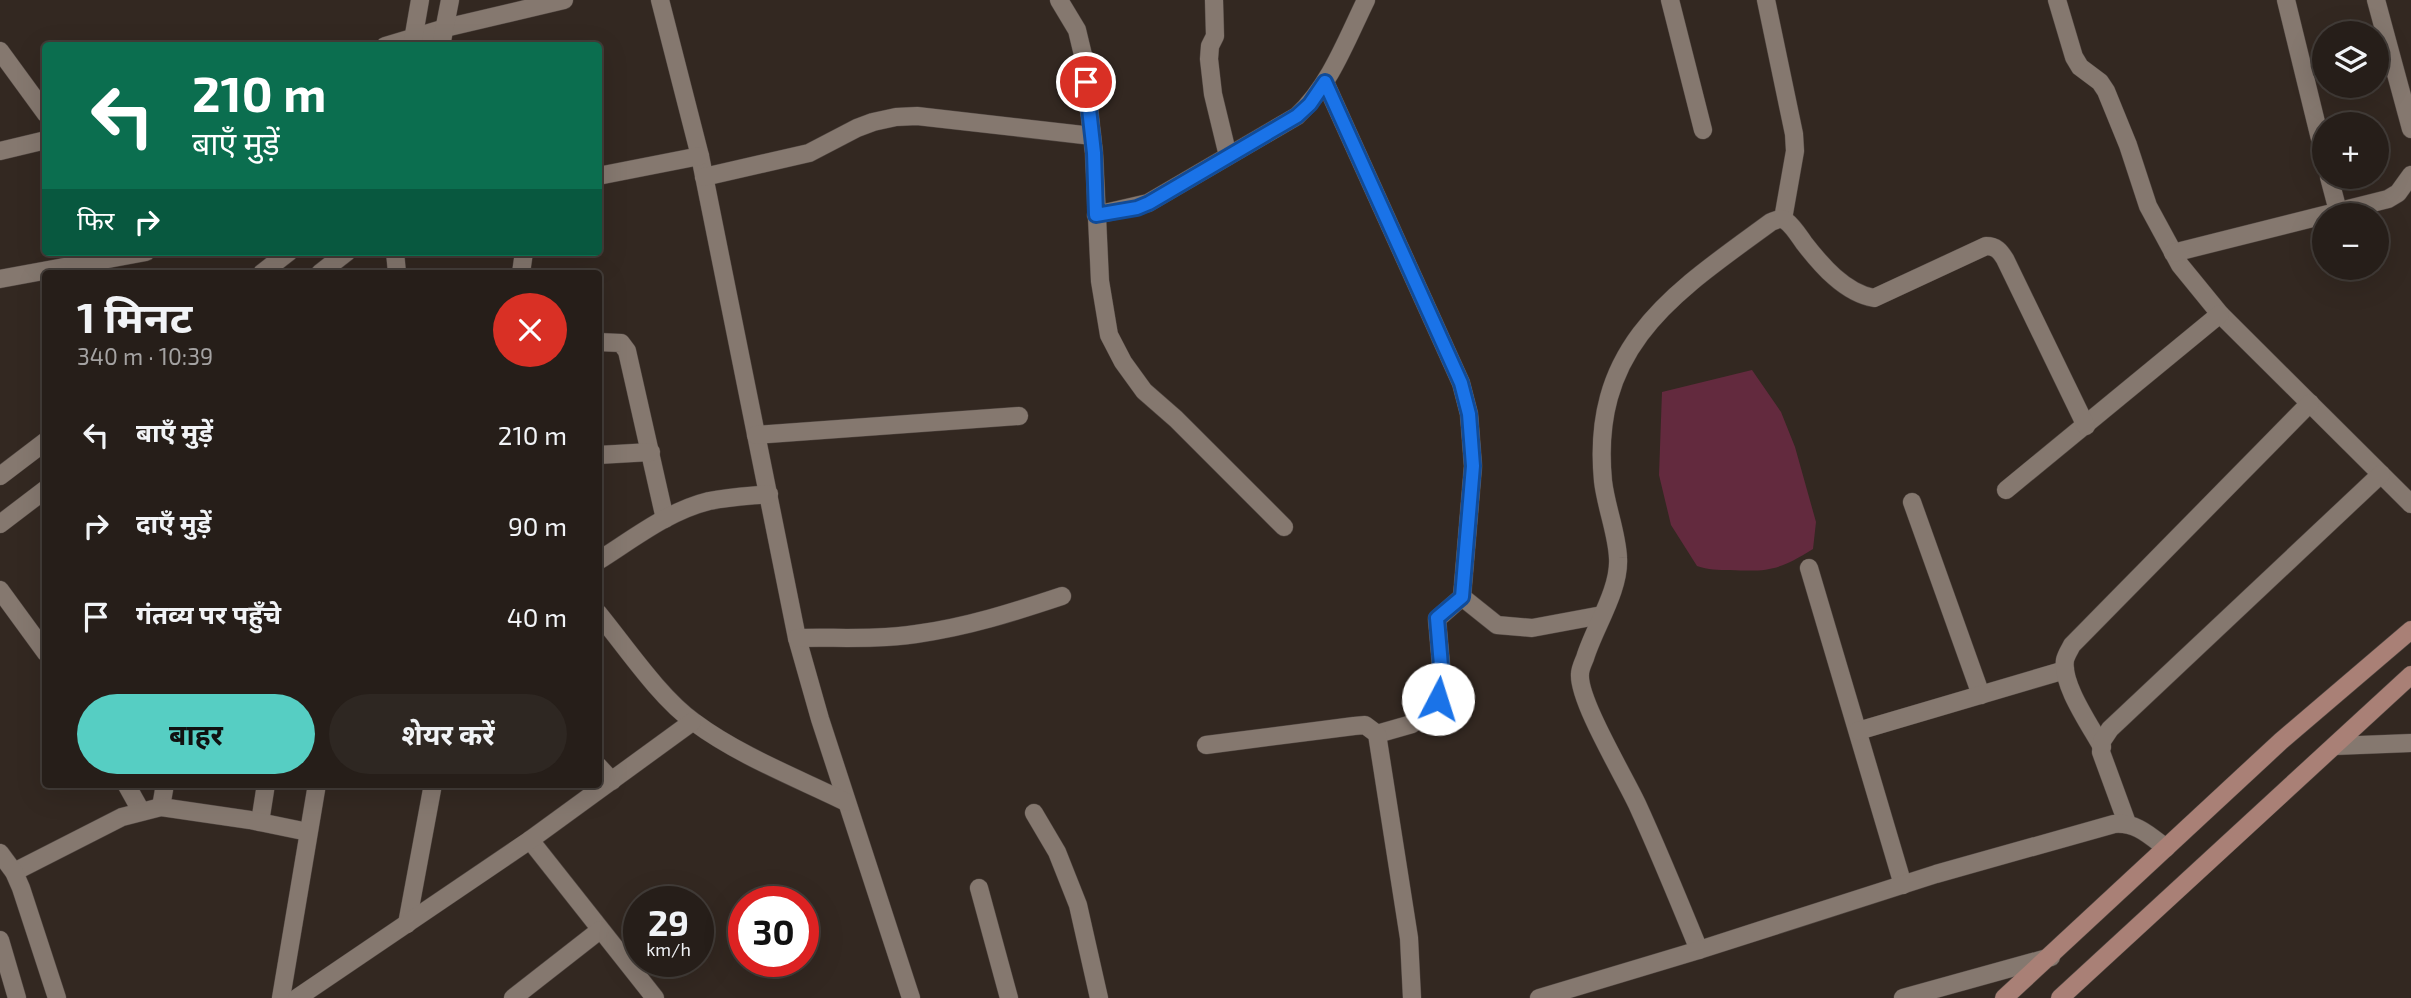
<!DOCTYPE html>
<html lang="hi">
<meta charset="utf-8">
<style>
:root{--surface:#261e19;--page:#2e2722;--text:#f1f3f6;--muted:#a4a2a2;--line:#423c38;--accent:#56cec3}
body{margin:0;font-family:"Exo 2","Noto Sans Devanagari",sans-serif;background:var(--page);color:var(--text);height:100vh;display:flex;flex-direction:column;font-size:26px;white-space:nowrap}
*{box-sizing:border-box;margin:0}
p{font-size:23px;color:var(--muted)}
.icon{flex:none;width:38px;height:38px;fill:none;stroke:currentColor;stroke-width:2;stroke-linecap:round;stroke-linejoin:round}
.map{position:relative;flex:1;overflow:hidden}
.side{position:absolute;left:42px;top:270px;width:560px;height:518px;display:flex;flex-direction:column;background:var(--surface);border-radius:7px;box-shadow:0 7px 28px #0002,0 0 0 2px var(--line)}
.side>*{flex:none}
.top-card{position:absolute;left:42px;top:42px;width:560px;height:214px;border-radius:7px;box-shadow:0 7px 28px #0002,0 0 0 2px var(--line);background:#0b6e4f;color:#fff;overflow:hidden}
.buttons{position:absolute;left:2312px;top:21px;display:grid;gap:14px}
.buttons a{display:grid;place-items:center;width:77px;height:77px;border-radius:50%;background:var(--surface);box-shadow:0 7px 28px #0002,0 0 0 2px var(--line);font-size:35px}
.speed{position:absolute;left:623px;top:886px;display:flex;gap:14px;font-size:35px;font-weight:700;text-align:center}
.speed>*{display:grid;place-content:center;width:91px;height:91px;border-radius:50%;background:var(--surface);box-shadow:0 7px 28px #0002,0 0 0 2px var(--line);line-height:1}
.speed small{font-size:18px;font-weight:400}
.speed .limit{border:10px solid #d22;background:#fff;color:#111}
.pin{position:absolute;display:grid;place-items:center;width:60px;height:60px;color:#fff;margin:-30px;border:4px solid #fff;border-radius:50%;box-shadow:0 2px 7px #0007}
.me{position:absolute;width:77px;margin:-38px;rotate:5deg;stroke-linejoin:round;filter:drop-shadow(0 0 5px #0008)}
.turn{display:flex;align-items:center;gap:24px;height:147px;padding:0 35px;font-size:32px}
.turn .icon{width:91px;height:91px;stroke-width:2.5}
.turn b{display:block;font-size:49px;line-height:60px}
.then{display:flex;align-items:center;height:66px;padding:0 35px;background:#0003;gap:14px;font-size:26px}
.round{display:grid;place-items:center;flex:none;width:74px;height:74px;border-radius:37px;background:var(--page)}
.summary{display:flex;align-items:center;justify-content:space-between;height:119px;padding:0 35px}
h1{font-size:42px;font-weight:700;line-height:52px}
.primary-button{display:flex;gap:14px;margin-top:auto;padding:14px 35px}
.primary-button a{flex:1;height:80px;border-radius:42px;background:var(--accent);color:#111;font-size:28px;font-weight:700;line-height:80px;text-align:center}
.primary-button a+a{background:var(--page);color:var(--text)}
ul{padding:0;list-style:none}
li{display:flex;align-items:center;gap:21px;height:91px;padding:0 35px}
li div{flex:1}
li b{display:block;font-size:26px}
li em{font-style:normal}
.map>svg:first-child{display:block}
</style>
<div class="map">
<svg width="2411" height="998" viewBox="0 0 2411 998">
<rect width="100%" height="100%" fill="#332821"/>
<path fill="#632a3e" d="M1752,370L1781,412L1795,447L1816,522L1813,549C1779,570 1769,572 1730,570C1718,570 1708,570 1697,566L1671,525L1659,475L1662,392Z"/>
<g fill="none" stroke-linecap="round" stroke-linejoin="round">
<defs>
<g id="minor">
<polyline points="660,0 700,156 797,638 820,719 911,998"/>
<polyline points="1059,0 1077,30 1083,55 1094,153 1100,281 1109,335 1123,362 1144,391 1176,419 1284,527"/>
<polyline points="1214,0 1215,36 1210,46 1209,59 1213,94 1228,156"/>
<polyline points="1670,0 1703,130"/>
<polyline points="1766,0 1794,134 1795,151 1783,219"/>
<polyline points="2057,0 2074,57 2080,67 2100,82 2106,91 2128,145 2148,206 2180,265 2220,314 2411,504"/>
<polyline points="2286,0 2324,155"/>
<polyline points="2376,0 2411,129"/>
<polyline points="385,46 445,28 564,0"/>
<polyline points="0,51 46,114"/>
<polyline points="1325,82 1461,383 1469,414 1473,466 1462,597 1437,619 1441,665 1438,699 1412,724 1377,734"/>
<polyline points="0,151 46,140"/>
<polyline points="598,176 700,156"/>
<polyline points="704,177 809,153 857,128 873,122 896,117 917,116 1092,136"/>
<polyline points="2329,177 2338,211"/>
<path d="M1096,215L1148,203L1297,116C1330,85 1346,41 1366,0"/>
<polyline points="395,252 397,273"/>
<polyline points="2173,253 2388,199 2398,193 2411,175"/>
<polyline points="521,273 524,252"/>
<polyline points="0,279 146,252"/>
<polyline points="598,342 621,343 627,351 665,519"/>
<polyline points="756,435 1019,416"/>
<polyline points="598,455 651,452"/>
<polyline points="2006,490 2220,314"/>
<polyline points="1912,502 1981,695"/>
<path d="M598,561C633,539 668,511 709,501C729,497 749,496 769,494"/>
<polyline points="1809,568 1903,885"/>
<polyline points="0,590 46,653"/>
<polyline points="1462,597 1497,625 1532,628 1602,615"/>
<path d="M598,613C625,646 660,698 694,722C738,755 797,778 846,802"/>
<path d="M797,638C836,637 877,640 916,634C967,627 1014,612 1062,596"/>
<polyline points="1858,731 2065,670"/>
<polyline points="1206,745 1354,726 1365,725 1377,734 1409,938 1412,998"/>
<polyline points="2334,746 2411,743"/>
<path d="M2102,747C2090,725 2061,684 2065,660C2066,655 2070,649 2072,645L2310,403"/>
<polyline points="598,766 612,781"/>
<polyline points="126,784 141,811"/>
<polyline points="161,807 165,784"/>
<polyline points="1034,813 1057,852 1078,905 1099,998"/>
<polyline points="260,822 266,784"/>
<polyline points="2127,823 2101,752 2102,741 2110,729 2381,474"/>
<polyline points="530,840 655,998"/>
<polyline points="14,872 122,817 161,807 250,820 308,832"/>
<polyline points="979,888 1009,998"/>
<polyline points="407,924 433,784"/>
<path d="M1699,950C1679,901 1659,852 1637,804C1624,776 1578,700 1580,674C1580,669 1583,663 1585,658C1594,628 1620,590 1618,558C1617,533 1606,507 1603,481C1590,345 1674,293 1771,222C1776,220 1781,217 1786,221C1793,226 1799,236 1804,243C1821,265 1845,293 1874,298L1986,246C1996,246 2000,251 2005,259L2086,426"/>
<polyline points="281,998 317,784"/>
<polyline points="297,998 530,840 692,722"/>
<polyline points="513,998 600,930"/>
<path d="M1539,998L1699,950L1936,874L2114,824C2136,822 2149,835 2166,848"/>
<polyline points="1903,998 2051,957"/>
</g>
<g id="tertiary">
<polyline points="412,46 420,0"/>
<polyline points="441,46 450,0"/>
<polyline points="262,273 289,252"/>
<polyline points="320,273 347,252"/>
<polyline points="0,476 46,441"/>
<polyline points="0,524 46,489"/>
<polyline points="0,853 14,872 21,888 57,998"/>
<polyline points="0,940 17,998"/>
</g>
<g id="secondary">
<polyline points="2004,998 2281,741 2411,630"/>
<polyline points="2060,998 2411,675"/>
</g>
</defs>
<use href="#minor" stroke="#504641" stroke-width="19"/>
<use href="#tertiary" stroke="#504641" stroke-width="19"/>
<use href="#secondary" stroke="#504641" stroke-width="19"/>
<use href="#minor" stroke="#85786f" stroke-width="18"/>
<use href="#tertiary" stroke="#85786f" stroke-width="18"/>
<use href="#secondary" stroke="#a98076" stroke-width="18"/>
</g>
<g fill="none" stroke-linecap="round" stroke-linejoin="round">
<defs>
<polyline id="route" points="1086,82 1094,153 1096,215 1137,208 1149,203 1297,116 1310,104 1325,82 1461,383 1469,414 1473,466 1462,597 1437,618 1441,666 1438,699"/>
</defs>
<use href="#route" stroke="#114b97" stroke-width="18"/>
<use href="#route" stroke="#1a73e8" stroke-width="12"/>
</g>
</svg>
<div class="buttons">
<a><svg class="icon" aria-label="layers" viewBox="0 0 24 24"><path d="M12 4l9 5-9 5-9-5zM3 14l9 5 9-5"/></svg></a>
<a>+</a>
<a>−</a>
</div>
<div class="speed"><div>29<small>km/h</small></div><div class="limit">30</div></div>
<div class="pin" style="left:1086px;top:82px;background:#d93025"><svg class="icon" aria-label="arrive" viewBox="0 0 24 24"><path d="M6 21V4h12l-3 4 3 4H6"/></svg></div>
<svg class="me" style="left:1438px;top:699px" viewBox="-20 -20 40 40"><circle r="19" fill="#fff"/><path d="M0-13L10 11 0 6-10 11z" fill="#1a73e8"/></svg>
<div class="top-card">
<div class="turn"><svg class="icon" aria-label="left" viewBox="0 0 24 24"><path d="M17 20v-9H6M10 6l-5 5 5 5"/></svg><div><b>210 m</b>बाएँ मुड़ें</div></div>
<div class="then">फिर<svg class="icon" aria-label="right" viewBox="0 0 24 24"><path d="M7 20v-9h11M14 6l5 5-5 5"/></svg></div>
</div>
<section class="side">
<div class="summary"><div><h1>1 मिनट</h1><p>340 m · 10:39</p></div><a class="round" style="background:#d93025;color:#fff"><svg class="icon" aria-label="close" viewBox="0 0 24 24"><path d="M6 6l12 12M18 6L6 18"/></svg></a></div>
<ul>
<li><svg class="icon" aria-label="left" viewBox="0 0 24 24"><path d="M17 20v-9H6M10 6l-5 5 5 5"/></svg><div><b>बाएँ मुड़ें</b></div><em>210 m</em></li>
<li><svg class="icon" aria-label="right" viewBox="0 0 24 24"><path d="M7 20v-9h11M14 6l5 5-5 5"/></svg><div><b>दाएँ मुड़ें</b></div><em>90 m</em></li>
<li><svg class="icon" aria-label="arrive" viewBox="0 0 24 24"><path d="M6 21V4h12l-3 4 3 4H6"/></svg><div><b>गंतव्य पर पहुँचे</b></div><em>40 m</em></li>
</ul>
<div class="primary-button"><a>बाहर</a><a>शेयर करें</a></div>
</section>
</div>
